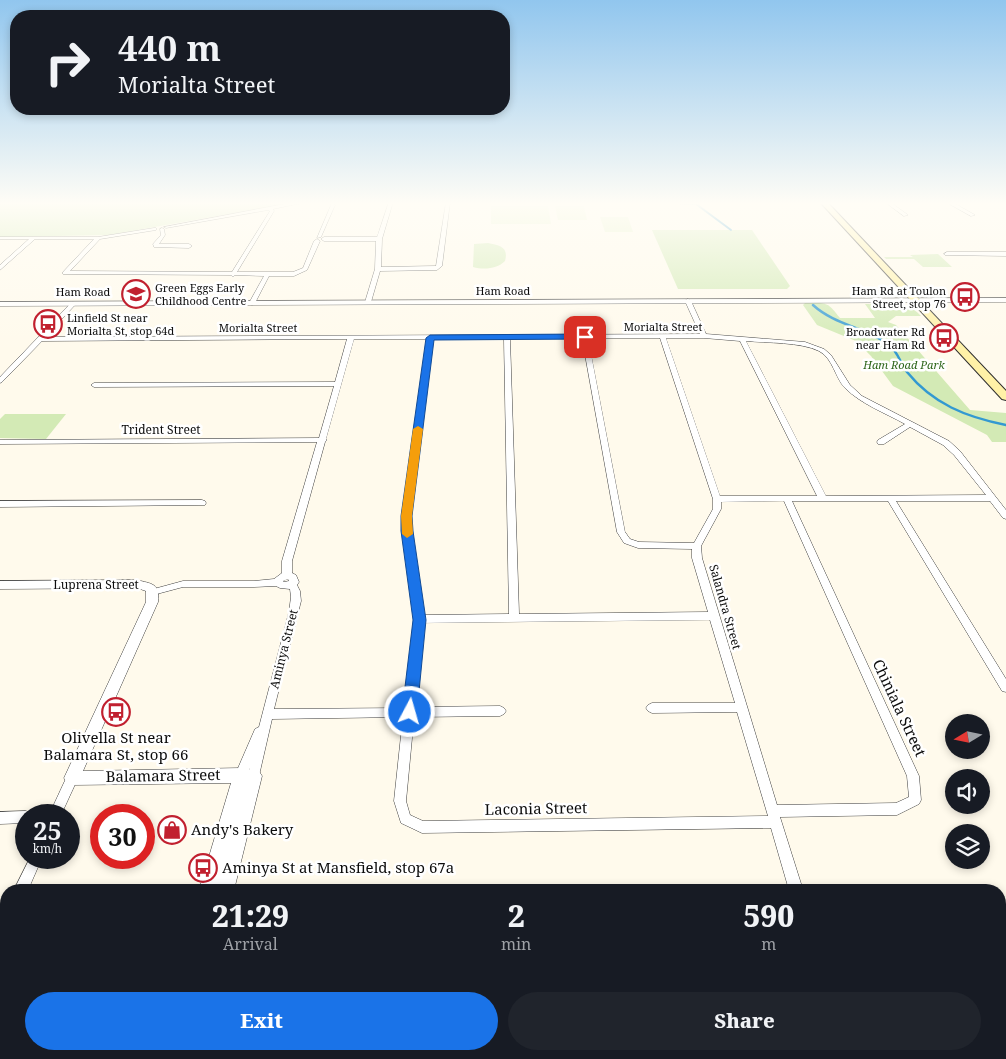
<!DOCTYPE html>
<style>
:root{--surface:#171b24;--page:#20242c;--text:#f1f3f6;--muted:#9ea1a6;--accent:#1a73e8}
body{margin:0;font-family:"Noto Serif",serif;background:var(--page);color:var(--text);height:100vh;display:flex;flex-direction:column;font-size:19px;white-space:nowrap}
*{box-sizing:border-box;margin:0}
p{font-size:16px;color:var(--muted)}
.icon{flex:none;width:28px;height:28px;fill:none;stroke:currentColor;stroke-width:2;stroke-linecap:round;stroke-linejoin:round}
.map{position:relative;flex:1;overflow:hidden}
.drawer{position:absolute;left:0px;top:884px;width:1006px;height:176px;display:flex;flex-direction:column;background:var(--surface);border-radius:20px 20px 0 0;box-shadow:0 2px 8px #0003}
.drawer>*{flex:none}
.top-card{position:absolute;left:10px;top:10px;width:500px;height:105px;border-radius:20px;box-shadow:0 2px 8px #0003;background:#171b24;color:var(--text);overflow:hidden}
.needle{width:32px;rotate:260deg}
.buttons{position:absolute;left:945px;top:714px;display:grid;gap:10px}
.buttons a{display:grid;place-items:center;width:45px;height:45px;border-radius:50%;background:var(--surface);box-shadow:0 2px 8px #0003;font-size:25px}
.speed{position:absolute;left:15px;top:804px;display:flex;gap:10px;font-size:25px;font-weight:700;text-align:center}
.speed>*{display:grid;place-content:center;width:65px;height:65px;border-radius:50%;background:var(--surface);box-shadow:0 2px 8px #0003;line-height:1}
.speed small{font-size:12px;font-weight:400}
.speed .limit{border:8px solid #d22;background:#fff;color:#111}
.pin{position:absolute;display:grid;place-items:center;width:42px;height:42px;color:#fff;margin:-21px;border-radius:10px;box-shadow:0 2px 8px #0006}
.me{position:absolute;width:55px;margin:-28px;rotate:6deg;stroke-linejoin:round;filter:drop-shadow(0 0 4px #0008)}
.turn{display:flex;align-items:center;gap:18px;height:105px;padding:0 25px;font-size:22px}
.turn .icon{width:65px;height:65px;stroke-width:2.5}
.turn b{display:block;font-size:35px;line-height:42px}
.eta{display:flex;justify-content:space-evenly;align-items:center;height:85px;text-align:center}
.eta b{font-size:30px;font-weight:800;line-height:35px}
.action{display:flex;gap:10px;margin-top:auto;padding:10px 25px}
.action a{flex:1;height:58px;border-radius:30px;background:var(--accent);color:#fff;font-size:20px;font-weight:800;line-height:58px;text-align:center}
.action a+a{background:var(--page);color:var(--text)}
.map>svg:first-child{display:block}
</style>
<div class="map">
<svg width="1006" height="1059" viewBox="0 0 1006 1059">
<rect width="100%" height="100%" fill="#fffaec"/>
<g fill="#d3eab5">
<polygon points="0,202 298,202 109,235 0,237"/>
<polygon points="652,230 752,230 790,286 787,289 678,289"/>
<path d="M488,243C499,245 509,247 505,261C497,269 484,270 473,267L474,244Z"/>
<polygon points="938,254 952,267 923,267 914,259 886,259 884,257 913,257 910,255"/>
<path d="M805,303C827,303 827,301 840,318H875L865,304C883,305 908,300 921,316H896L888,322L896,325L970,410L1006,413V442H992L987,435L893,386L871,356L856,341L817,325L803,305Z"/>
<polygon points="5,414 66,414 46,439 0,438 0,419"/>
</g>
<g fill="#e4f1c7">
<polygon points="491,206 548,206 551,224 491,224"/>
<polygon points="555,206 584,206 587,220 558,220"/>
<polygon points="600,217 628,217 633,232 605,232"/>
</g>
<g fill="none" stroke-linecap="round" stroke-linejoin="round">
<polyline stroke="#3399d1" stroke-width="2" points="657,202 696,204 731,230"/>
<path stroke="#3399d1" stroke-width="2.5" d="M813,305C835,325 864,327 888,344C898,351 900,363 907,372C933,404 966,417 1006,425"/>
<defs>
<g id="minor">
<polygon points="295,202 306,202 273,209 274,211 237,272 293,272 303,268 314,241 317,239 320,241 307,270 294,276 269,276 255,303 252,305 249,303 264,276 235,275 233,277 231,275 63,274 63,272 94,239 35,239 0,270 0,265 29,239 0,239 0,237 98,237 154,228 156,228 156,230 100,239 70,271 232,272 270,211 268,210 166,228 164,227"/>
<polygon points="330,202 334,202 335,205 321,237 317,238 331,205"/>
<polygon points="389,202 393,202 382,239 381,267 436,266 446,202 450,202 442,266 437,270 380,271 371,302 368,304 365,302 375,269 376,241 324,241 321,239 324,237 377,237"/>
<polygon points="885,202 890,202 908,215 904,216"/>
<polygon points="946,202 952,202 975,215 971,216"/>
<polygon points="162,228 164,229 165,235 159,244 189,244 192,246 189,248 154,247 153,244 161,235 160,229"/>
<polygon points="947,252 1006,252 1006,256 945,255 944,254"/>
<path d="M688,299L691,301L706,334L805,342L824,349L831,355L850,385L862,396L949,441L960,451L1006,510V519L1003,518L990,501H896L1006,679V692L1002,691L888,501H792L919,776L921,800L919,804L897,815L780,817L803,890H789L771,828L422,833L401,823L394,801L403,717L272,719L258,780L254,781L250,780L248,776L250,768L245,779L241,780L237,779L235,775L255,729L259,727L289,612L291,597L290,589L280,588L276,586L254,587H183L153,595L150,594L148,592L150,590L183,581H254L274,579L282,573V561L317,442L0,444V440L319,438L334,386L94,387L91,385L94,383L335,382L347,339L42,341L2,382L0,383V377L71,303L73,302L76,304L75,305L45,337L700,334L685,301ZM582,338L617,532L624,543L638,548L692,549V558L708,612L519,614L510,339ZM588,338H660L713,499V509L694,543L639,542L630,539L625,532ZM666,338H704L740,341L817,496H720ZM354,339H427L403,516V531L414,619L404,708L274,709L301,601L300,591L297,585L299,582L296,575L292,573V561L325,442L327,440L326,439ZM433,339H504L509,614L423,615L411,531V516ZM746,341C767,343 801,342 819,351C833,358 835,378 845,388C861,404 885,413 905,424L878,440L877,442L878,444H884L910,427L943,445L954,455L986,495L826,496ZM784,501L907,776L909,797L896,803L777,805L702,558L701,546L721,509V502ZM288,579L289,581L284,582L283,581ZM710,620L735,703H652L648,705L646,708L648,711L652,713L737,712L768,816L423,821L410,815L406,801L414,717L500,716L504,714L506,711L504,708L500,706L415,707L424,623Z"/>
<polygon points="202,500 205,501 206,503 205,505 0,507 0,501"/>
<polygon points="72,773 76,774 78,778 61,815 49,815 68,774"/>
<polygon points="26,811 30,813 31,815 26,815 26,823 0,824 0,812"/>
<polygon points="30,858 42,858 28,890 14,890"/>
<polygon points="6,916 6,939 5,942 0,944 0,921 1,918"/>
</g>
<g id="tertiary">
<polygon points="1006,298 1006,302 0,306 0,302"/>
<path d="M137,580C152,584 160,583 158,602L83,771L241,768L259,771L262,776L234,890H199L231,783L72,785L67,783L64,778L146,602V591L137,588L0,589V581Z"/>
<rect x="1000" y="988" width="6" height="18"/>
<polygon points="152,1054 172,1054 170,1059 150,1059"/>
<polygon points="172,1054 192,1054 191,1059 171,1059"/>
</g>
<polygon id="secondary" points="820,202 827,202 1006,391 1006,400 1002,399"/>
</defs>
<use href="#minor" stroke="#3f3f3f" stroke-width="1"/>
<use href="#tertiary" stroke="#3f3f3f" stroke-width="1"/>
<use href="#secondary" stroke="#2e2e2e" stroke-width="2"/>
<use href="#minor" fill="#fff" fill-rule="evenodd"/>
<use href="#tertiary" fill="#fff" fill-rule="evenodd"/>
<use href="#secondary" fill="#fff1a7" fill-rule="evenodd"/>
</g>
<linearGradient id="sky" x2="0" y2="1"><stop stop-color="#91c6ee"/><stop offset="0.58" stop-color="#fffdf6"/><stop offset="1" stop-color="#fffdf6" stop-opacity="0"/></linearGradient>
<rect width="1006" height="351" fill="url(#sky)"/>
<polygon fill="#1a73e8" stroke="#114b97" points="585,334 589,337 588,339 434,340 412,516 413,531 426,620 417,712 415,717 410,719 404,717 402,712 413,620 401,531 401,516 426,338 430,335"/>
<polygon fill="#f59e0b" points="418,426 423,429 412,516 413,534 407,538 402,534 401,516 413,429"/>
<defs>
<symbol id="school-ring" viewBox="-11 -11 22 22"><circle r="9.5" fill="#fff" stroke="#c1202f" stroke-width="1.5"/><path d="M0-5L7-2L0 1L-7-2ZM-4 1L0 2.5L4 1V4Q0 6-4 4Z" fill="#c1202f"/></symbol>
<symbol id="bus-ring" viewBox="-11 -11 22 22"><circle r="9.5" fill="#fff" stroke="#c1202f" stroke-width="1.5"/><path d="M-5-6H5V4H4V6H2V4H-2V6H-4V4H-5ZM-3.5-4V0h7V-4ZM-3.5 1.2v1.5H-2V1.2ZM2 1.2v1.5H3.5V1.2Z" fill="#c1202f"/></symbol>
<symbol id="shop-ring" viewBox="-11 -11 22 22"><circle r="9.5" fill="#fff" stroke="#c1202f" stroke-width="1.5"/><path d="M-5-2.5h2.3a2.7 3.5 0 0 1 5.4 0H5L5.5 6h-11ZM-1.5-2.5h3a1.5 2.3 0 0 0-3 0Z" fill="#c1202f"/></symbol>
</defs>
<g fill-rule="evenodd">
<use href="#school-ring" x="120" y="278" width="32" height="32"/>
<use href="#bus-ring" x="949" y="281" width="32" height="32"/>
<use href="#bus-ring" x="32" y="308" width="32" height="32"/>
<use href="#bus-ring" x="928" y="322" width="32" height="32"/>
<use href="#bus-ring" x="100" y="696" width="32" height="32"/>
<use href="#shop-ring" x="156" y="814" width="32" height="32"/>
<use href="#bus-ring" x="187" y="852" width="32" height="32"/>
</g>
<g text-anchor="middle" stroke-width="5" stroke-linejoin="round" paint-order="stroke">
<g font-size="11" fill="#0c0c0c" stroke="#fff" text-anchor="start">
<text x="155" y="292">Green Eggs Early<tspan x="155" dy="13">Childhood Centre</tspan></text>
<text x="946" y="295" text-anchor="end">Ham Rd at Toulon<tspan x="946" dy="13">Street, stop 76</tspan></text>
<text x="67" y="322">Linfield St near<tspan x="67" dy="13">Morialta St, stop 64d</tspan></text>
<text x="925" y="336" text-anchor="end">Broadwater Rd<tspan x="925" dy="13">near Ham Rd</tspan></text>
</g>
<g font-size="11" fill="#0c0c0c" stroke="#fff">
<text x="503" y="295">Ham Road</text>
<text x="83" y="296">Ham Road</text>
<text x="663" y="331">Morialta Street</text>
<text x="258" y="332">Morialta Street</text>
</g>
<g font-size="11" font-style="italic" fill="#2e661b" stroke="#fff">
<text x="904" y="369">Ham Road Park</text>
</g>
<g font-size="12" fill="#0c0c0c" stroke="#fff">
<text x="161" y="434">Trident Street</text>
<text x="96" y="589">Luprena Street</text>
<text transform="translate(725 607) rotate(74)" y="4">Salandra Street</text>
<text transform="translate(284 649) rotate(-76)" y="4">Aminya Street</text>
</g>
<g font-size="15" fill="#0c0c0c" stroke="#fff">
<text transform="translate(899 708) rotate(65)" y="5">Chiniala Street</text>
<text transform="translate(163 776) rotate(-1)" y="5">Balamara Street</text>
<text transform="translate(536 809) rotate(-1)" y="5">Laconia Street</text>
</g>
<g font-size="15" fill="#0c0c0c" stroke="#fff" text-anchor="start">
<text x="116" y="743" text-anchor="middle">Olivella St near<tspan x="116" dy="17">Balamara St, stop 66</tspan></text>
<text x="191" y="835">Andy's Bakery</text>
<text x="222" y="873">Aminya St at Mansfield, stop 67a</text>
</g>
</g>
</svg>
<div class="buttons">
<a><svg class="needle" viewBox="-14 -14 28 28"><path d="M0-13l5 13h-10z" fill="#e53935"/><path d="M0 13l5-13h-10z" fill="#9ea1a6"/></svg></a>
<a><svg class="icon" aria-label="sound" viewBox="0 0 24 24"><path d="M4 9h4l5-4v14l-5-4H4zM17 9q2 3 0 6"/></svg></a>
<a><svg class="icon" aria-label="layers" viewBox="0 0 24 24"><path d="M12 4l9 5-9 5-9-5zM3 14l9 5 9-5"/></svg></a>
</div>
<div class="speed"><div>25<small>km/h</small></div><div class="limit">30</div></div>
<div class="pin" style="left:585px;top:337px;background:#d93025"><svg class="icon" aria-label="arrive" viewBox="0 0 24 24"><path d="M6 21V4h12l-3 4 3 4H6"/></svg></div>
<svg class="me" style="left:410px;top:712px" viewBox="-20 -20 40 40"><circle r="17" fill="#1a73e8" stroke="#fff" stroke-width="3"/><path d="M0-11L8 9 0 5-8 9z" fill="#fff"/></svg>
<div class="top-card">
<div class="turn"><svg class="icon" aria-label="right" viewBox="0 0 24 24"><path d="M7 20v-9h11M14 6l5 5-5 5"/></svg><div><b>440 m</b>Morialta Street</div></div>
</div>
<section class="drawer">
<div class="eta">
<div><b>21:29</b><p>Arrival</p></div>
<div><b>2</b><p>min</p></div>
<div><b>590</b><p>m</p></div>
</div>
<div class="action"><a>Exit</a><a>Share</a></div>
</section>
</div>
